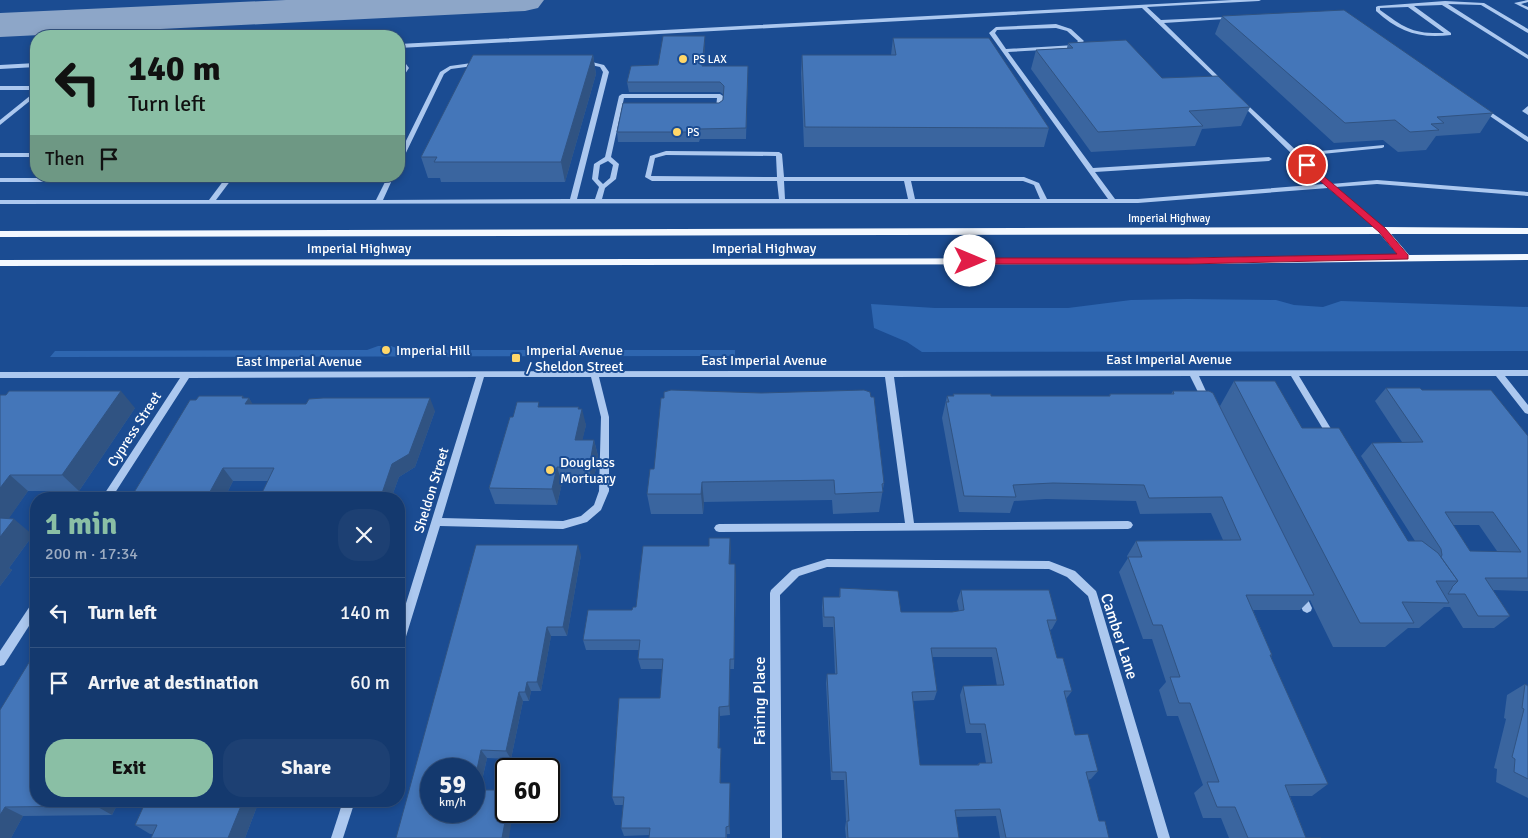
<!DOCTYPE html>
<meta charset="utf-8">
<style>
:root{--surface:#14396e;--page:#1d4073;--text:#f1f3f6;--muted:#9dacc2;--line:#335381;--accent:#8abfa5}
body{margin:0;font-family:Signika,sans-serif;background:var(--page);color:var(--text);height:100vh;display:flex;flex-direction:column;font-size:19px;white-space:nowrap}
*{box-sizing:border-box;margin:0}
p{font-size:16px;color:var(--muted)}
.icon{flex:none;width:28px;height:28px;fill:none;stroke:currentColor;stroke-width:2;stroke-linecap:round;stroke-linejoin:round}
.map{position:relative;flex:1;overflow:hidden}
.drawer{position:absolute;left:30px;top:492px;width:375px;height:315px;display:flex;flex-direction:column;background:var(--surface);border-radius:20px;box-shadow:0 2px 8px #0003,0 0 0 1px var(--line)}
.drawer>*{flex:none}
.top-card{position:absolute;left:30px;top:30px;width:375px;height:152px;border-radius:20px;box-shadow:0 2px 8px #0003,0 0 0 1px var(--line);background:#8abfa5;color:#111;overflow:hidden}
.speed{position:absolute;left:420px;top:758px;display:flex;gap:10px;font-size:25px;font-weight:700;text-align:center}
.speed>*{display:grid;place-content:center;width:65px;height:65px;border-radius:50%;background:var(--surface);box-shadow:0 2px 8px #0003,0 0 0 1px var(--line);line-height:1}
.speed small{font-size:12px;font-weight:400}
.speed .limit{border:2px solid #111;border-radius:8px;background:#fff;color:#111}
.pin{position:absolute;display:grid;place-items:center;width:42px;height:42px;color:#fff;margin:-21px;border:2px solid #fff;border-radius:50%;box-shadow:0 1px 5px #0007}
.me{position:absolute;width:55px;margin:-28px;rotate:90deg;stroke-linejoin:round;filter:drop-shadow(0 0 4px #0008)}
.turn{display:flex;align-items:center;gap:18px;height:105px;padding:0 15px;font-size:22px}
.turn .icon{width:65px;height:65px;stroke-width:2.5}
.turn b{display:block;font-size:35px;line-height:42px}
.then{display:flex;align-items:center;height:48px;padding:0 15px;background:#0003;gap:10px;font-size:19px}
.round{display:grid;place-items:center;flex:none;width:52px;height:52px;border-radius:20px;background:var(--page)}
.headline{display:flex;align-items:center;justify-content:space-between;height:85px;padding:0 15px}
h1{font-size:30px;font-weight:700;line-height:38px;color:var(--accent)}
.primary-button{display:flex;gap:10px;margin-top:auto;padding:10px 15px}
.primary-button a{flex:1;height:58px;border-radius:20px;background:var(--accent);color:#111;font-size:20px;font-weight:700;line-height:58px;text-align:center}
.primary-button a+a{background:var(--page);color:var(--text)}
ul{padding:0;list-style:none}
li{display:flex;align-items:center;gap:15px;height:70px;padding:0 15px;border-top:1px solid var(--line)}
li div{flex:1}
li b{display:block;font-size:19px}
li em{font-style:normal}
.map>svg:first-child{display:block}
</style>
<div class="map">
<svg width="1528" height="838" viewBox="0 0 1528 838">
<rect width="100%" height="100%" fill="#1b4c92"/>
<g fill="#2e66b0">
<polygon points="1187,299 1276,300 1294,305 1323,307 1341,301 1528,307 1528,351 922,352 907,342 874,328 871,304 935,308 1068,308 1131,300"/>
<polygon points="378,346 391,346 402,350 735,350 735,356 50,357 55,351 367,350"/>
</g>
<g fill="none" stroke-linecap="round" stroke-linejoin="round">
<polygon fill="#8da6c8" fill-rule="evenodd" points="286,0 544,0 538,8 525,11 0,37 0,13"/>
<g fill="#acc8ef" fill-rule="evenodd">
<polygon points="1232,0 1261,0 1259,1 1147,7 1161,20 1227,17 1227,18 1225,19 1164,23 1225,83 1225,85 1223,86 1142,8 399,48 399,44"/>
<polygon points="1528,0 1528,2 1521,4 1528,7 1528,10 1514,3"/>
<path d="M1445,1L1484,3L1528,29V33L1526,32L1481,5L1448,4L1528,55V59L1442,5L1414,6L1451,33V35C1420,39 1399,32 1376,11V7L1378,6ZM1408,7L1444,33C1412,34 1405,28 1380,10V8Z"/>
<path d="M1056,24L1071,29L1084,41L1077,48L1008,52L1093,168L1269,157L1272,159L1269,161L1095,172L1115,199H1138L1324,184L1294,156L1238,101L1237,100L1240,98L1299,153L1384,145V147L1382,148L1302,156L1331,184L1377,180L1528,192V196L1377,184L1336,187L1384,229L1385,230L1382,232L1380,231L1328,188L1138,203L0,204V200H209L227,176H234L238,179H325L333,176L392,177L393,178L383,200L570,199L603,72L600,67L582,63V61L584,60L604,65L609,72L577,199H595L599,187L592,179L594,164L605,157L619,96L622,94H720L723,96L722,110L719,112L713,110L716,108L717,98H624L611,157L619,164L616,179L605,188L602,199H779L777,181H652L645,177L650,156L666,151L779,152L782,154L784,177H1024L1039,183L1047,199H1108L989,33L996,27ZM1056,28L1067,31L1078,41L1075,45L1006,49L995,33L997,30ZM666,155L776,156L777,177L651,176L655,158ZM608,161L613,165L610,178L603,184L598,179L600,165ZM338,179L386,180L376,200H216L231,180L237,183H326ZM784,181H904L908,199H785ZM911,181H1023L1034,185L1040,199H915Z"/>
<polygon points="399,62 406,64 409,68 401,80 399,81 399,75 403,68 399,66"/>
<polygon points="479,62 481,63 481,65 451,69 444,74 402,161 399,163 399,155 440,72 450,66"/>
<polygon points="36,63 36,67 0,69 0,65"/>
<rect x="0" y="86" width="36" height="4"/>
<polygon points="36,91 36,96 0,125 0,120"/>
<polygon points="1528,106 1528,115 1522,111"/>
<polygon points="1483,107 1528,137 1528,142 1481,110 1480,109"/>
<rect x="0" y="153" width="36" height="4"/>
<polygon points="190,176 197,176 193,181 191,182 0,182 0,178 189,178"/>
<path d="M1528,370V376H1505L1528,405V414L1525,413L1496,376H1299L1336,437L1335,439H1329L1291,376H1199L1210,400L1206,403L1203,402L1190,376L894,377L914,523L1128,521L1131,522L1133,525L1131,528L1128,529L719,532L716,531L714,528L716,525L719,524L905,523L885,377H599L609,417V491L601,510L587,522L563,529L440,526L404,643L403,647L399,648V626L476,377L189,378L111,499H101L180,378H0V372ZM484,377H591L601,417L599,491L594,505L581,516L563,521L442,518Z"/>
<polygon points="827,559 1049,561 1075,571 1096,591 1097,594 1170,838 1158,838 1088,596 1067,577 1049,569 827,567 799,576 780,595 782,838 770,838 770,593 771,590 792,570"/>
<polygon points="1300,589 1304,591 1312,608 1311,611 1307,613 1303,611 1295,594 1296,591"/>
<polygon points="36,601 36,615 4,665 0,666 0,651 32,603"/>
<polygon points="343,801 355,801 343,838 331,838"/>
</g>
<polygon fill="#f3f8ff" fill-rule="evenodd" points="1382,227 1528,228 1528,234 1391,234 1409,255 1528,254 1528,260 1187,264 0,266 0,260 1187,258 1398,255 1380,234 0,237 0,231"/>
</g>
<g fill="#3a659f" fill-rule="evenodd">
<polygon points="1222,16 1493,113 1480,133 1436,136 1426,150 1398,152 1383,140 1334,143 1215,34"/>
<polygon points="705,36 705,46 703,66 748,66 746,139 700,139 699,142 618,142 617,132 719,103 723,100 724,95 720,92 629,92 627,82 658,65"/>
<polygon points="893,38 1049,128 1044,147 804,147 801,73 802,55 891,55"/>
<polygon points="1068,43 1162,78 1250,107 1241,126 1202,129 1195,146 1091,152 1031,69 1036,50 1067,48"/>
<polygon points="593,55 596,74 565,182 441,182 440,178 428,178 421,157"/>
<path d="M1234,381L1302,428L1408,541H1415L1361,456L1372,443L1402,442L1375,401L1386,388L1422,390L1528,436V591L1493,590L1510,616L1494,628H1463L1450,607H1444L1419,628H1408L1385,647H1333L1310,600L1300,610H1253L1272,655L1271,657L1328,784L1312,796H1290L1306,838H1321H1229L1221,818H1203L1194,793L1203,785L1178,716H1167L1159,690L1166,682L1152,639H1143L1119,572L1128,558L1127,556L1136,541L1223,540L1211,513L1140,514L1136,501L1046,499L1014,501L1010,513L959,512L942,418L947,396H953V394L991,396H1109L1110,394H1171L1173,391L1220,406ZM1453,525H1479L1497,551H1470Z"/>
<polygon points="761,393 884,483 879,512 833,514 832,500 704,502 703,514 651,514 647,494 654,469"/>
<polygon points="0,395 135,408 79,491 28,491 8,519 33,535 9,568 12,570 0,586"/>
<polygon points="245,398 249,398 252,404 435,411 415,467 399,477 391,499 259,499 268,481 233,481 224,499 130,499"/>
<polygon points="540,407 579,409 586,425 582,440 594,440 598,456 593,484 562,483 557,505 495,504 489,488 513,417"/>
<polygon points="730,538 730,564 736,575 734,669 730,669 730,715 720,716 719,748 721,748 721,783 730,783 730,834 727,834 727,838 649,838 649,835 624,836 621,828 623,805 615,805 612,797 660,698 662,669 641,669 638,659 639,650 586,650 583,640 632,610 709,546"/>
<polygon points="581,555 567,636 551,636 541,691 531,691 529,701 523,701 511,759 487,758 480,790 396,838"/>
<path d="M840,588L901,612H952L959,611L957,601L961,590L1057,620L1052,629L1050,630L1057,658L1072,691L1066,699L1075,735L1098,771L1091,779L1088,780L1099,821L1109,838H1000L996,816L956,817L959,838H846L845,828L846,821L844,780H831L826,683L827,674H835L833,627H823L822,607L823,597H839ZM932,657H992L997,686H963L960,695L966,733H981L986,763H979L977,765H920L913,701L934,700L937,691Z"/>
<polygon points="1525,684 1528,686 1528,798 1496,782 1497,769 1494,768 1506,719 1504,718 1507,695"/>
<polygon points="0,710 36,801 119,801 112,815 23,816 11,838 0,838"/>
<polygon points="146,801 259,801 245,838 150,834 135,825"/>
</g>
<g fill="#305382">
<polygon points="705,36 705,46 702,76 702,66"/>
<polygon points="593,55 596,74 565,182 561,162"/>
<polygon points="121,391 135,408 79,491 62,475"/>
<polygon points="243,396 247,401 249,398 257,411 245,404 242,398"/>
<polygon points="430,398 435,411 415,467 399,477 391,499 380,499 392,464"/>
<polygon points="579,407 580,415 582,409 586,425 579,456 575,440"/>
<polygon points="594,440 598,456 593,484 589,468"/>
<polygon points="557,467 562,483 557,505 552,489"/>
<polygon points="223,468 233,481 224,499 206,499"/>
<polygon points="10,475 28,491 5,524 14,519 33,535 9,568 12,570 0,586 0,488"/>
<polygon points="702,482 704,502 703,514 701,494"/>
<polygon points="730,538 731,549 730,575 729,564"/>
<polygon points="578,545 581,555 567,636 563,627"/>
<polygon points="735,564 736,575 734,669 734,659"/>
<polygon points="547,627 551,636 541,691 537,682"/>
<polygon points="730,659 730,715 729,706"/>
<polygon points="527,682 531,691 529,701 525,692"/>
<polygon points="519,692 523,701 511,759 506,751"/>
<polygon points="719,707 720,716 719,757 718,748"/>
<polygon points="721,748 721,791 720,783"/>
<polygon points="481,750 487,758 478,798 474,792 474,784"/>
<polygon points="730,783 730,834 729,826"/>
<polygon points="98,801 119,801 112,815 96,806"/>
<polygon points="243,801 259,801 245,838 228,838"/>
<polygon points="5,807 23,816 11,838 0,838 0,815"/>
<polygon points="507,811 513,811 509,838 502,838"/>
</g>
<g fill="#4476b9" stroke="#305382" fill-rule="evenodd">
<polygon points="1344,10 1493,113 1437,117 1444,123 1431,124 1439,130 1410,132 1395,120 1345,123 1222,16"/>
<polygon points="663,36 705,36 702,66 748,66 746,128 699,129 699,132 617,132 623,103 719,103 723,100 724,86 720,82 627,82 631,66 658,65"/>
<polygon points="893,38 989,38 1049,128 805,127 802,55 896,55"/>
<polygon points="1126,40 1162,78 1218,76 1250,107 1189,111 1203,126 1098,132 1036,50 1073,48 1068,43"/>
<polygon points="473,55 593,55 561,162 434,162 437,157 421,157"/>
<polygon points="1234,381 1275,381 1302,428 1339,428 1408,541 1422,541 1438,553 1458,581 1436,581 1449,603 1402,602 1414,623 1360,623"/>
<path d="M1386,388H1420L1422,390H1491L1528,436V578H1485L1510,616H1478L1465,594H1448L1452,588V587L1458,581L1441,557L1442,555L1441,549L1372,443L1423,442ZM1445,512H1493L1521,552L1470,551Z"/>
<polygon points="671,390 761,393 864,390 870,392 871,397 874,397 884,483 882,484 883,492 835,494 834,480 702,482 701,494 647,494 650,469 654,469 661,398 664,398 664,392"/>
<polygon points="9,391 121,391 62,475 10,475 0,488 0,395 6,395"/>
<polygon points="1173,391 1209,391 1213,393 1314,595 1246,595 1272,655 1270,655 1328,784 1285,785 1306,838 1321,838 1248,838 1235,807 1217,807 1207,782 1219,782 1190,703 1179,703 1170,677 1180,677 1162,625 1153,625 1128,557 1142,557 1136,541 1241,540 1222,497 1149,498 1144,485 1053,483 1013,485 1016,497 964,496 946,402 949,402 947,396 954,396 953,394 991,394 991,396 1110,396 1110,394 1174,394"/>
<polygon points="199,396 243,396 242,398 249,398 245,404 306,404 309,399 323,398 430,398 409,454 392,464 380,499 259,499 274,468 223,468 206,499 130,499 190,400 196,400"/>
<polygon points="517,402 539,402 538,407 579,407 578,409 582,409 575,440 594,440 589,468 557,467 552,489 489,488 510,417 513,417"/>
<polygon points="0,518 14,519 0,537"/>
<polygon points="709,538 730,538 729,564 735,564 734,659 730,659 729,706 719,707 718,748 721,748 720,783 730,783 729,826 726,827 726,838 649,838 650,828 621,828 624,797 612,797 619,698 660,698 663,659 638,659 640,640 583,640 588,610 632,610 633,607 636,607 643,546 709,546"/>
<polygon points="476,545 578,545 563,627 547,627 537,682 527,682 525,692 519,692 506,751 481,750 474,784 474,769 431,769 431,811 474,811 474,790 506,790 507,811 502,838 396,838"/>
<path d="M840,588L898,591L901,612H952L964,610L961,590H1049L1057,620H1047L1057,658H1063L1072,691H1064L1075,735L1088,734L1098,771L1086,772L1099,821H1105L1109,838H1006L1000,809L955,810L959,838H848L847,821H849L846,772H832L827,674H837L834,617H824L823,597H840ZM931,648H996L1004,685L963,686L970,724H985L992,763H979V765H920L912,692L937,691Z"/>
<polygon points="36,651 36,801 98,801 96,806 5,807 0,815 0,710"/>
<polygon points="1525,684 1528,686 1528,779 1514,772 1515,759 1512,757 1524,709 1522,708"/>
<polygon points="146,801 243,801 228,838 151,838 157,825 135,825"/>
</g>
<polygon fill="#e11d48" stroke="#92132f" points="1307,162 1385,228 1408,255 1408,259 1187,264 970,264 965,261 970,258 1187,258 1397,254 1379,232 1304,167 1303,165"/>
<g fill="#ffd769" stroke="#1b4c92" stroke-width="2">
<circle cx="683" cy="59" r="5"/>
<circle cx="677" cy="132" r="5"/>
<circle cx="386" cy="350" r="5"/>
<rect x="511" y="353" width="10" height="10" rx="2.5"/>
<circle cx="550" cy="470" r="5"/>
</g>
<g text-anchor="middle" stroke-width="4" stroke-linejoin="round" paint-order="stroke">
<g font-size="11" fill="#fff" stroke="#1b4c92" text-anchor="start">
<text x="693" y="63">PS LAX</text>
<text x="687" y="136">PS</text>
</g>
<g font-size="11" fill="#fff" stroke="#1b4c92">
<text x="1169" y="222">Imperial Highway</text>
</g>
<g font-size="14" fill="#fff" stroke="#1b4c92">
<text x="359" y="253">Imperial Highway</text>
<text x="764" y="253">Imperial Highway</text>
<text x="1169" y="364">East Imperial Avenue</text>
<text x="764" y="365">East Imperial Avenue</text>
<text x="299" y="366">East Imperial Avenue</text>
<text transform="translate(134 429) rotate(-57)" y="5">Cypress Street</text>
<text transform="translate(431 490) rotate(-73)" y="5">Sheldon Street</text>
</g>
<g font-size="14" fill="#fff" stroke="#1b4c92" text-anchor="start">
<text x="396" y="355">Imperial Hill</text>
<text x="526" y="355">Imperial Avenue<tspan x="526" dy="16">/ Sheldon Street</tspan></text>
<text x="560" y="467">Douglass<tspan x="560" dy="16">Mortuary</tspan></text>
</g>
<g font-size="16" fill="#fff" stroke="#1b4c92">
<text transform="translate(1120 636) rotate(72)" y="6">Camber Lane</text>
<text transform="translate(759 701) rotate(-90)" y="6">Fairing Place</text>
</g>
</g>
</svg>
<div class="speed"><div>59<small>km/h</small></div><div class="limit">60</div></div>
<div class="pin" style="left:1307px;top:165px;background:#d93025"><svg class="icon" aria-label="arrive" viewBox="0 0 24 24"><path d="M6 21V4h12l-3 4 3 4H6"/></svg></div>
<svg class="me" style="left:970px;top:261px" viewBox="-20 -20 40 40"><circle r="19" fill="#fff"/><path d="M0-13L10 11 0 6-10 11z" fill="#e11d48"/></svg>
<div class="top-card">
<div class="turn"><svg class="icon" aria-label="left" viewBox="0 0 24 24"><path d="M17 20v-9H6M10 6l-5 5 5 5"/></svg><div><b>140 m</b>Turn left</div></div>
<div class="then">Then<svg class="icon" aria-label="arrive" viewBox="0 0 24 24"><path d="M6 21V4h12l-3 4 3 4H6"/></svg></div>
</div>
<section class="drawer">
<div class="headline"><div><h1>1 min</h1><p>200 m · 17:34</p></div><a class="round"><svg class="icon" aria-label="close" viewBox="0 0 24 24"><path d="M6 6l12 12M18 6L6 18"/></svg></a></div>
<ul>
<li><svg class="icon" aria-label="left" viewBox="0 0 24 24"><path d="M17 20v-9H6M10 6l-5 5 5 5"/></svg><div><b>Turn left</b></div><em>140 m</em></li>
<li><svg class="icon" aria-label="arrive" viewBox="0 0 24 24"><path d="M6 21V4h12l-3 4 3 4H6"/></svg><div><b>Arrive at destination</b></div><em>60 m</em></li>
</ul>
<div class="primary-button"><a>Exit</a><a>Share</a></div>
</section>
</div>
